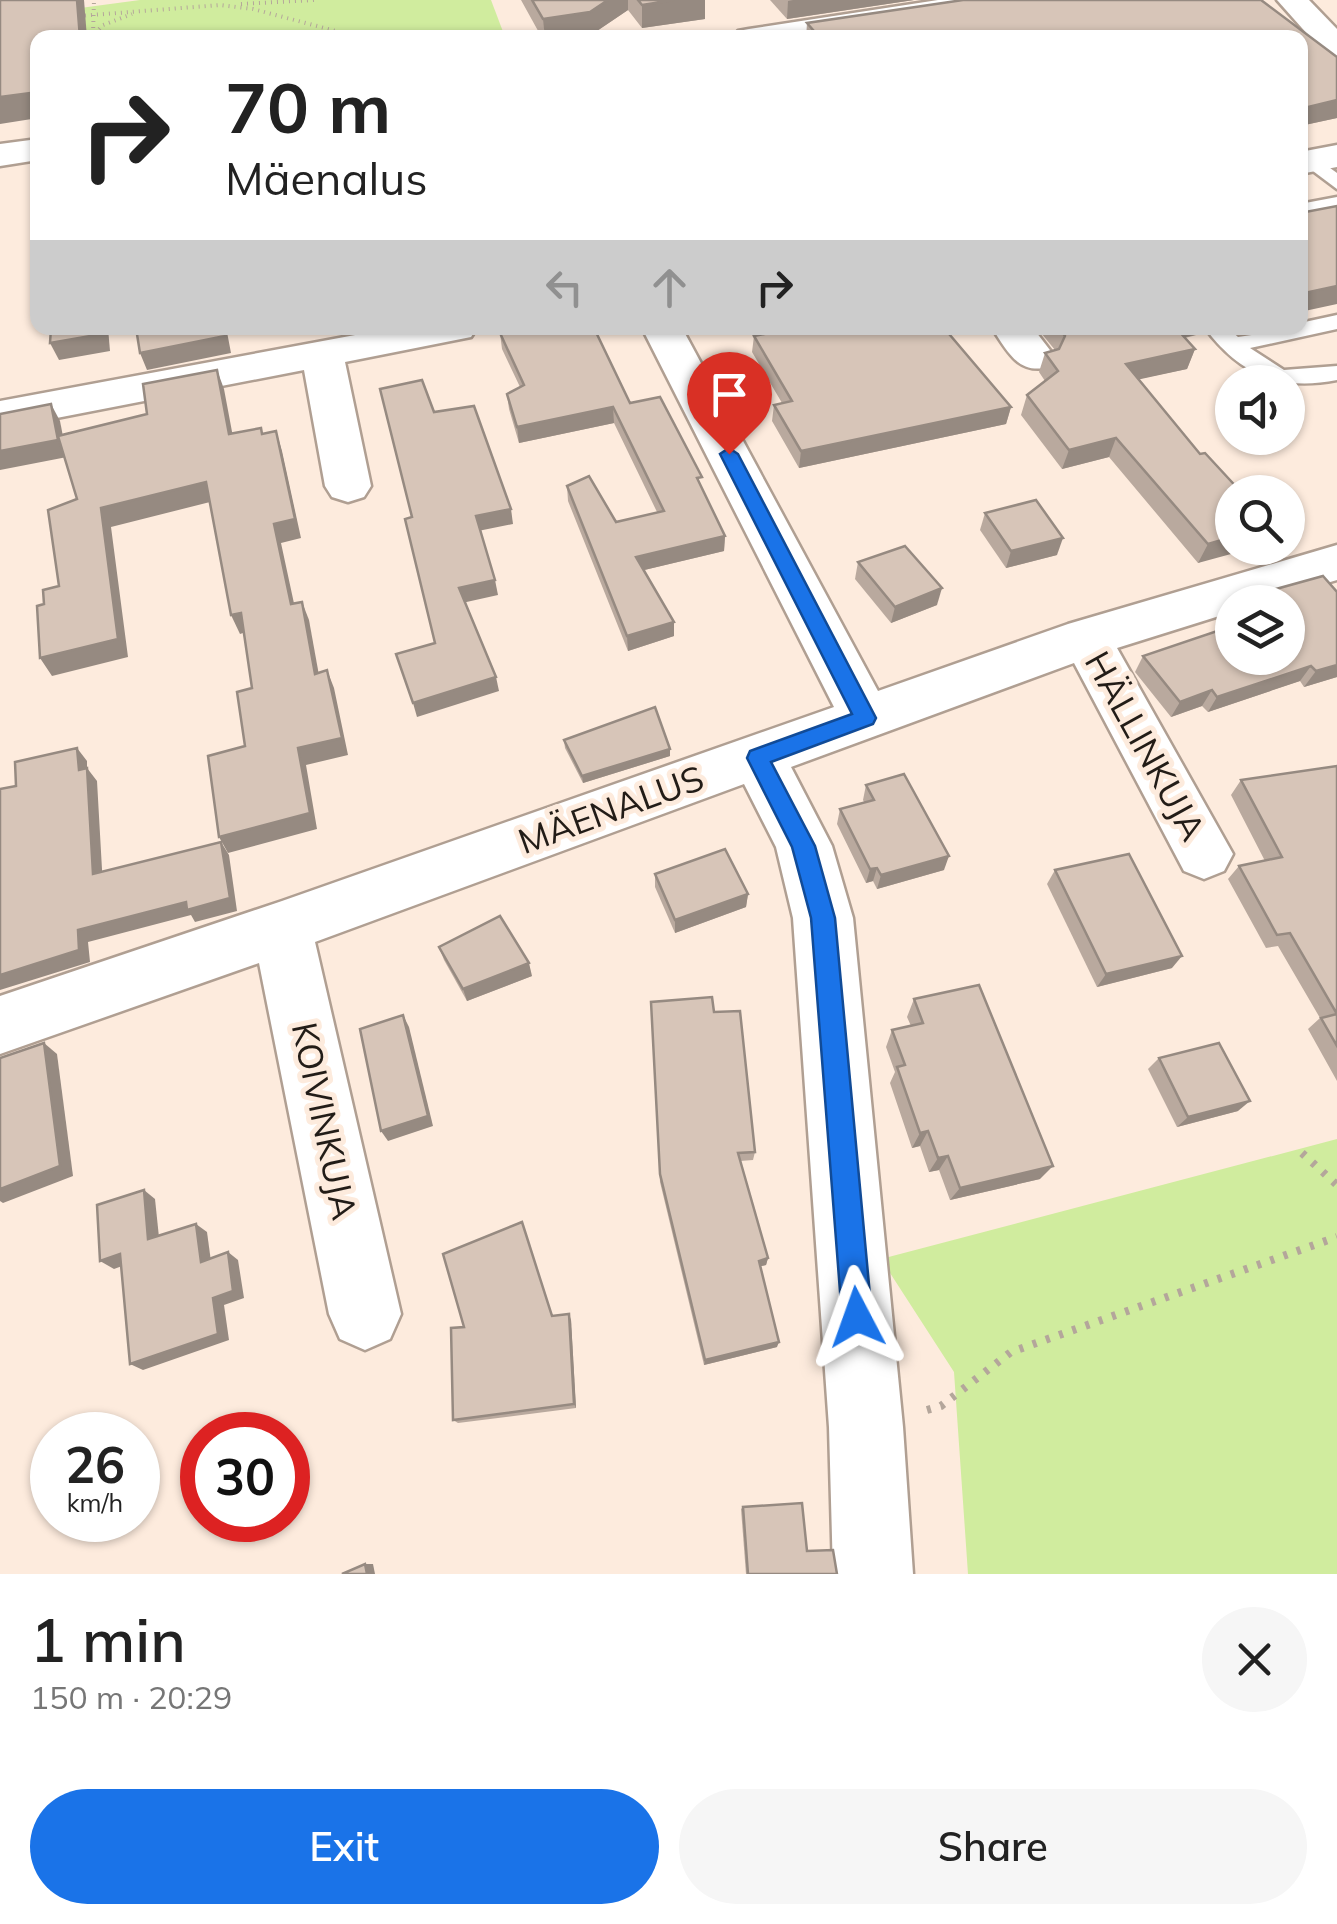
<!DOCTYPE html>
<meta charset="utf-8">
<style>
:root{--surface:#fff;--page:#f6f6f6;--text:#222;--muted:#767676;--accent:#1a73e8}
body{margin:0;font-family:Mulish,sans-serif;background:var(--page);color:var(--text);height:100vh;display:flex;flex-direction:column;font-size:38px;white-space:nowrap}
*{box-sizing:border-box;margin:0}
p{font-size:32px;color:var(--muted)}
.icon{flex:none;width:55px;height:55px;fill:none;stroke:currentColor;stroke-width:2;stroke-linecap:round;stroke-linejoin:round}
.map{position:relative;height:1574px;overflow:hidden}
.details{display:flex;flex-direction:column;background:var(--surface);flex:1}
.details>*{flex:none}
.guide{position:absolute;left:30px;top:30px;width:1278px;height:305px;border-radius:20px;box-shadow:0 2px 8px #0004;background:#fff;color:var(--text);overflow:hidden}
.buttons{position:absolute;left:1215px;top:365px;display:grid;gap:20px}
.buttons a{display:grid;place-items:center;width:90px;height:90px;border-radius:50%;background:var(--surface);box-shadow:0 2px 8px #0004;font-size:50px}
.speed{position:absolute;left:30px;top:1412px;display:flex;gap:20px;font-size:50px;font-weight:700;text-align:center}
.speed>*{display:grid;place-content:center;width:130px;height:130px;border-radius:50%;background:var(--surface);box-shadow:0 2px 8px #0004;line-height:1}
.speed small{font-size:25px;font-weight:400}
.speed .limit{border:15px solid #d22;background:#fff;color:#111}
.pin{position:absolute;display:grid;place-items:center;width:85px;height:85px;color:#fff;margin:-102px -42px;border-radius:50% 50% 50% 0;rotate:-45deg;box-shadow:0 0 10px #0007}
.pin .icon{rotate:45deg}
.me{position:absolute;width:110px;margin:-55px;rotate:356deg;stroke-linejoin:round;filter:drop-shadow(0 0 8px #0008)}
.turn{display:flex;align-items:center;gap:35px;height:210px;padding:0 30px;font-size:45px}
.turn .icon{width:130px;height:130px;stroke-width:2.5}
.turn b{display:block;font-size:70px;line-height:85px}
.lanes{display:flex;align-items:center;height:95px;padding:0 30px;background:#0003;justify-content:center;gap:50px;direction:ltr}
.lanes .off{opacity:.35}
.round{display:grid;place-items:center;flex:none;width:105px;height:105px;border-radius:52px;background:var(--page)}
.head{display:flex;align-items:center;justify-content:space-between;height:170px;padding:0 30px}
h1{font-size:60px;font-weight:600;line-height:75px}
.button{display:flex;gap:20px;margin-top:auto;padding:20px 30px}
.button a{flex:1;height:115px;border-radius:60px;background:var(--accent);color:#fff;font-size:40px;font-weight:600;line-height:115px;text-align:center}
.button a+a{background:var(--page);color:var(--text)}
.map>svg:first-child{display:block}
</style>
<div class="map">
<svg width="1337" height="1574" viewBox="0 0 1337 1574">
<rect width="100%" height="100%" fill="#fdebdd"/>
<g fill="#d0ec9e">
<polygon points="140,0 491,0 505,37 44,37 43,13"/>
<polygon points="1337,1139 1337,1574 968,1574 954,1372 881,1259"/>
</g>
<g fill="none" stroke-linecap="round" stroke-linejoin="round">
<defs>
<g id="service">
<polygon points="1312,155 1337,173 1337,189 1305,165 1302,161"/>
<polygon points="1337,197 1337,209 1300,216 1300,204"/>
<path d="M1337,315V329L1250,348L1284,370L1337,366V380C1281,391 1241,376 1205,328H1228L1238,337L1300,328V323Z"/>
</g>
<g id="minor">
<polygon points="938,0 1014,0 1010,6 999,9 814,38 734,38 738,31 749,29"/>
<polygon points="1277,0 1309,0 1337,29 1337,58 1326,55"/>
<polygon points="38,139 38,160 0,166 0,144"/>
<polygon points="1337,145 1337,167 1300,174 1300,152"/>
<polygon points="393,328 477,328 471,337 345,362 371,486 364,497 348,502 332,497 325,486 304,370 0,429 0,401"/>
<polygon points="642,328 682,328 878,691 1068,624 1337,545 1337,580 1263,602 1232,602 1232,612 1117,648 1233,854 1224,871 1204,879 1184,871 1074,663 791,767 832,846 853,918 903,1427 913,1574 833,1574 829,1427 793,918 776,847 744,784 315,942 401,1314 390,1339 365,1350 340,1339 329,1314 259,963 0,1054 0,996 282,901 834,707"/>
<path d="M992,328H1033L1056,358L1050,367C1018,375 1008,352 992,328Z"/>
</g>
</defs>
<use href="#service" stroke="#b09f92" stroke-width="5"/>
<use href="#minor" stroke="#b09f92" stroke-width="5"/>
<g stroke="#b4a69b" stroke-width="4" stroke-dasharray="1 5" stroke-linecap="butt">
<polyline points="241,4 314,0"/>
<polyline points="79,16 220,5 253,9 362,38"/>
<polyline points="93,34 94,0"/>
<polyline points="91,38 103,25 132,14"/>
</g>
<g stroke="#b4a69b" stroke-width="8" stroke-dasharray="4 10" stroke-linecap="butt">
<polyline points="1302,1153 1337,1185"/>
<polyline points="927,1410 941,1406 1011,1352 1337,1237"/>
</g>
<use href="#service" fill="#fff" fill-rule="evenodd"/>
<use href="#minor" fill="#fff" fill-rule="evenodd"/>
</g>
<g fill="#b9a99e">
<polygon points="521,0 705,0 705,19 642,28 628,10 591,35 577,38 542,38"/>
<polygon points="770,0 914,0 787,19"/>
<polygon points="963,0 1261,0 1337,57 1337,118 1300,126 1300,38 806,38 807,23"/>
<polygon points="1037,328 1207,328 1204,333 1185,338 1195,349 1187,369 1138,379 1232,548 1198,563 1109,457 1062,469 1021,415 1027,395 1045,381 1039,372 1045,353 1055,350"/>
<polygon points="500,333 630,403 702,488 725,536 724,551 644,570 674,636 628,651 568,501 567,486 616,522 657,512 614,423 519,443 509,409 507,394 520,387 502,349"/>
<polygon points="754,336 1011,407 1006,424 799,468 772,421 774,405 782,403 752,352"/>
<polygon points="985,513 1057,555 1006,568 980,530"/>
<polygon points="858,562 937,605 891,623 855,579"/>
<polygon points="1323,576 1337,677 1304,687 1300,681 1208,712 1202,706 1171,717 1135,672 1143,656 1288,658 1288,602 1268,602 1276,589"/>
<polygon points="564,740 670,756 583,783 565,748"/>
<polygon points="1337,766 1337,1081 1308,1029 1320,1018 1278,946 1266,948 1228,879 1239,866 1265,861 1231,795 1241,780"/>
<polygon points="866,785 944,870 877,889 873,881 866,883 837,824 840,809 864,802 863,800"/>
<polygon points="1055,870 1172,968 1097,987 1047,884"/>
<polygon points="655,874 748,894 746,907 675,933 655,887"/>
<polygon points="439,947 532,976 467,1001 444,960"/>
<polygon points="914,999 1040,1179 950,1200 939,1170 929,1172 920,1146 912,1148 890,1083 895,1072 886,1047 892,1030 911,1026 907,1017"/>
<polygon points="651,1002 714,1012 755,1152 753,1160 740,1161 768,1258 766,1265 760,1266 777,1347 704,1365 660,1182"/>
<polygon points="1159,1058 1238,1111 1177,1127 1148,1069"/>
<polygon points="553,1316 571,1320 576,1408 458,1423 453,1420"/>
<polygon points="743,1507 807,1551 837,1574 746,1574 741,1509"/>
</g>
<g fill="#968a81">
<polygon points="77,0 84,0 87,38 80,38"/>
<polygon points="608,0 628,0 628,10 591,35 577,38 545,38 543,19"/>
<polygon points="674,0 705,0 705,19 642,28 642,5"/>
<polygon points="793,0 914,0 787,19 788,1"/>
<polygon points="38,92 38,118 0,124 0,97"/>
<polygon points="1337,100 1337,118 1300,126 1300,109"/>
<polygon points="1337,286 1337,304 1300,312 1300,294"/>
<polygon points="102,328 108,328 110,351 59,360 50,343"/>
<polygon points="223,328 253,328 227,332 231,353 147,370 140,353"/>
<polygon points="1169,328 1207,328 1204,333 1163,342"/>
<polygon points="1195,349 1187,369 1118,384 1126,364"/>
<polygon points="217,370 224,389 236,453 229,434"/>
<polygon points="51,404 60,421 67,457 0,470 0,451"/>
<polygon points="613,407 614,423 519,443 517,427"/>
<polygon points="1011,407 1006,424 799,468 801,451"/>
<polygon points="276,431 282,451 301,538 281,543 298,622 291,604 274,524"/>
<polygon points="1116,438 1109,457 1062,469 1069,450"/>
<polygon points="206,482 214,501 111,527 128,657 52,676 40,658 101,508"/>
<polygon points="511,509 513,524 478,531 476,516"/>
<polygon points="725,536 724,551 636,572 636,557"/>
<polygon points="1232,537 1232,548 1253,548 1198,563 1208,544"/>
<polygon points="1063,538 1057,555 1006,568 1011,551"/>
<polygon points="495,580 498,595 462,603 459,588"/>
<polygon points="942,588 937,605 891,623 895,607"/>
<polygon points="302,602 309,620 322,692 315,674"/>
<polygon points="241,613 249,631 240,634 231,615"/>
<polygon points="674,622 674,636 628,651 627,636"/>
<polygon points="1337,665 1337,677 1304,687 1316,671"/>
<polygon points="1311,666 1300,681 1208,712 1217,697"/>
<polygon points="327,670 334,688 348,755 306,765 317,829 228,853 219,837 298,748"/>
<polygon points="496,677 499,691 417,717 413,703"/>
<polygon points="1212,690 1202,706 1171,717 1180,702"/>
<polygon points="77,748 87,761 87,768 97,781 103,887 93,874 79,770"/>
<polygon points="670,749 670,756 583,783 582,776"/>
<polygon points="221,842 229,855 237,911 195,922 191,915 88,942 90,962 0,990 0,975"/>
<polygon points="949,856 944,870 877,889 881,875"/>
<polygon points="877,868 873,881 866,883 870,869"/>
<polygon points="748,894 746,907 675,933 675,920"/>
<polygon points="1182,956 1172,968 1097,987 1106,974"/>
<polygon points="529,963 532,976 467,1001 463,989"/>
<polygon points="403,1015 409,1027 433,1126 388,1141 381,1131"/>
<polygon points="44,1043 57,1054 73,1176 3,1203 0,1201 0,1189"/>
<polygon points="1250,1101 1238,1111 1177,1127 1188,1117"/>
<polygon points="928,1131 920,1146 912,1148 920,1133"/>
<polygon points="948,1156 939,1170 929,1172 938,1158"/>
<polygon points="1053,1166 1040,1179 950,1200 960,1188"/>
<polygon points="144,1190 155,1199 160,1247 148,1239"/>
<polygon points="196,1224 207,1232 212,1269 201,1262"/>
<polygon points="228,1252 238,1260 244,1298 224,1305 229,1340 143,1370 130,1364 213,1298"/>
<polygon points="120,1254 133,1262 114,1269 100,1261"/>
<polygon points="768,1258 766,1265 757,1267 759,1261"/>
<polygon points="569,1314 571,1320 576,1408 574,1404"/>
<polygon points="779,1342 777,1347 704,1365 705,1360"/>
<polygon points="365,1564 373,1564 375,1574 367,1574"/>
</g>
<g fill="#d7c5b8" stroke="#968a81" stroke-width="2.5">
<polygon points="0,0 77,0 80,38 38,38 38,92 0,97"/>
<polygon points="532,0 608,0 590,12 543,19"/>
<polygon points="638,0 674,0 642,5"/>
<polygon points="963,0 1261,0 1337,57 1337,100 1300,109 1300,38 820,38 807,23"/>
<polygon points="1337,206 1337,286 1300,294 1300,213"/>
<polygon points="51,328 102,328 102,334 50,343"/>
<polygon points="136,328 223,328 225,336 140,353"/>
<polygon points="530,328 594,328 630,403 660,397 702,477 697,478 725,536 636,557 674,622 627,636 567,486 589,476 616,522 664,511 613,407 517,427 507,394 524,385 500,333"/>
<polygon points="793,328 944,328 1011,407 801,451 774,405 792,401 754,336"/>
<polygon points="1059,328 1176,328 1195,349 1126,364 1200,454 1205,453 1241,492 1232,492 1232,537 1208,544 1116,438 1069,450 1027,395 1058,371 1045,353 1059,349 1065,336"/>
<polygon points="217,370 229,434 261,428 262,434 276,431 295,519 274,524 291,604 302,602 315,674 327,670 342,738 298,748 310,813 219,837 208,756 245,746 237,692 252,688 241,613 231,615 206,482 101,508 118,639 40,658 37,606 44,604 43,590 59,586 48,510 77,499 58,436 147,414 143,384"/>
<polygon points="422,380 434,412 474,406 511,509 476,516 495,580 459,588 496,677 413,703 396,654 435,643 405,519 412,517 380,389"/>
<polygon points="51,404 58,440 0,451 0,414"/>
<polygon points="1036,500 1063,538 1011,551 985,513"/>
<polygon points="905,546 942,588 895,607 858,562"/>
<polygon points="1323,576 1337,592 1337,665 1316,671 1311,666 1217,697 1212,690 1180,702 1143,656 1232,626 1232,658 1288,658 1288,608 1291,606 1276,589"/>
<polygon points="655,707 670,749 582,776 564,740"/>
<polygon points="77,748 79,770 87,768 93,874 221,842 230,898 187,910 186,902 78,930 79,950 0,975 0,789 16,786 15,762"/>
<polygon points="1337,766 1337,1046 1321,1018 1337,1014 1290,933 1277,935 1239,866 1282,857 1241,780"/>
<polygon points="904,774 949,856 881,875 877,868 870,869 840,809 874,800 866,785"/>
<polygon points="725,849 748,894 675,920 655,874"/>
<polygon points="1129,854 1182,956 1106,974 1055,870"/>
<polygon points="500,916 529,963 463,989 439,947"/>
<polygon points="979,985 1053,1166 960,1188 948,1156 938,1158 928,1131 920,1133 897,1067 905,1065 892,1030 923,1023 914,999"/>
<polygon points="712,997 714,1012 740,1011 755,1152 738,1153 768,1258 759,1261 779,1342 705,1360 660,1174 651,1002"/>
<polygon points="403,1015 428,1116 381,1131 360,1029"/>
<polygon points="44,1043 60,1166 0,1189 0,1058"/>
<polygon points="1219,1043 1250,1101 1188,1117 1159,1058"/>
<polygon points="144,1190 148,1239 196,1224 201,1262 228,1252 233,1291 213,1298 218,1334 130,1364 120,1254 100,1261 97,1205"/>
<polygon points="522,1222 552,1316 569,1314 574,1404 453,1420 451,1328 464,1327 443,1254"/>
<polygon points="802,1503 807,1551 833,1550 837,1574 748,1574 743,1507"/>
<polygon points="365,1564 367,1574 342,1574"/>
</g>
<polygon fill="#1a73e8" stroke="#114b97" stroke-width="2.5" points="729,448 738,454 876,718 873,724 771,762 815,846 835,918 872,1317 868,1327 857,1332 847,1327 842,1317 811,918 792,847 747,758 750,751 852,714 720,454"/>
<g text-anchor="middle" stroke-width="10" stroke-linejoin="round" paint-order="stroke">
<g font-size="35" fill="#221c17" stroke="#fdebdd">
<text transform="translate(1145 746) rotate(61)" y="12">HÄLLINKUJA</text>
<text transform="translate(611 810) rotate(-20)" y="12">MÄENALUS</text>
<text transform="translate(324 1121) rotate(78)" y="12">KOIVINKUJA</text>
</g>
</g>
</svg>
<div class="buttons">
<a><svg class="icon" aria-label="sound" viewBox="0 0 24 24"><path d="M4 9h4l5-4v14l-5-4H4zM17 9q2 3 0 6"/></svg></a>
<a><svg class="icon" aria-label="search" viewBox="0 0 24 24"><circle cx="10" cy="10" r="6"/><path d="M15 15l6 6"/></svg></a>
<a><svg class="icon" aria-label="layers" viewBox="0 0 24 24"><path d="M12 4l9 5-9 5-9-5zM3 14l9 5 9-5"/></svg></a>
</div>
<div class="speed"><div>26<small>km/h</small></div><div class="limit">30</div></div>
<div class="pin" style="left:729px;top:454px;background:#d93025"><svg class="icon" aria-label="arrive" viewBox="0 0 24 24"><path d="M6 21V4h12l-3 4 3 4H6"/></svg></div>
<svg class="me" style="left:857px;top:1317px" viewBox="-20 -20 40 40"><path d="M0-17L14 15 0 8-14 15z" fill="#1a73e8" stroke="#fff" stroke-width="4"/></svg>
<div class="guide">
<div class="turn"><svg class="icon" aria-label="right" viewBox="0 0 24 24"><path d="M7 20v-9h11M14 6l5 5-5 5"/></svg><div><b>70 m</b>Mäenalus</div></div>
<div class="lanes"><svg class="icon off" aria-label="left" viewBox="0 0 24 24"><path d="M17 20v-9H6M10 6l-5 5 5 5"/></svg><svg class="icon off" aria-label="ahead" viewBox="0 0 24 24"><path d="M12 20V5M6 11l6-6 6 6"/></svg><svg class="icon" aria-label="right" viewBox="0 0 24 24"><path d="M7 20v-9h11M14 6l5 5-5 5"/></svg></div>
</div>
</div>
<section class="details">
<div class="head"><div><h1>1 min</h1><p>150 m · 20:29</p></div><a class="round"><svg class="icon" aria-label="close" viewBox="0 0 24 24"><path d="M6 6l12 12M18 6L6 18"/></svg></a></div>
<div class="button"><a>Exit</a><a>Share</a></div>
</section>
